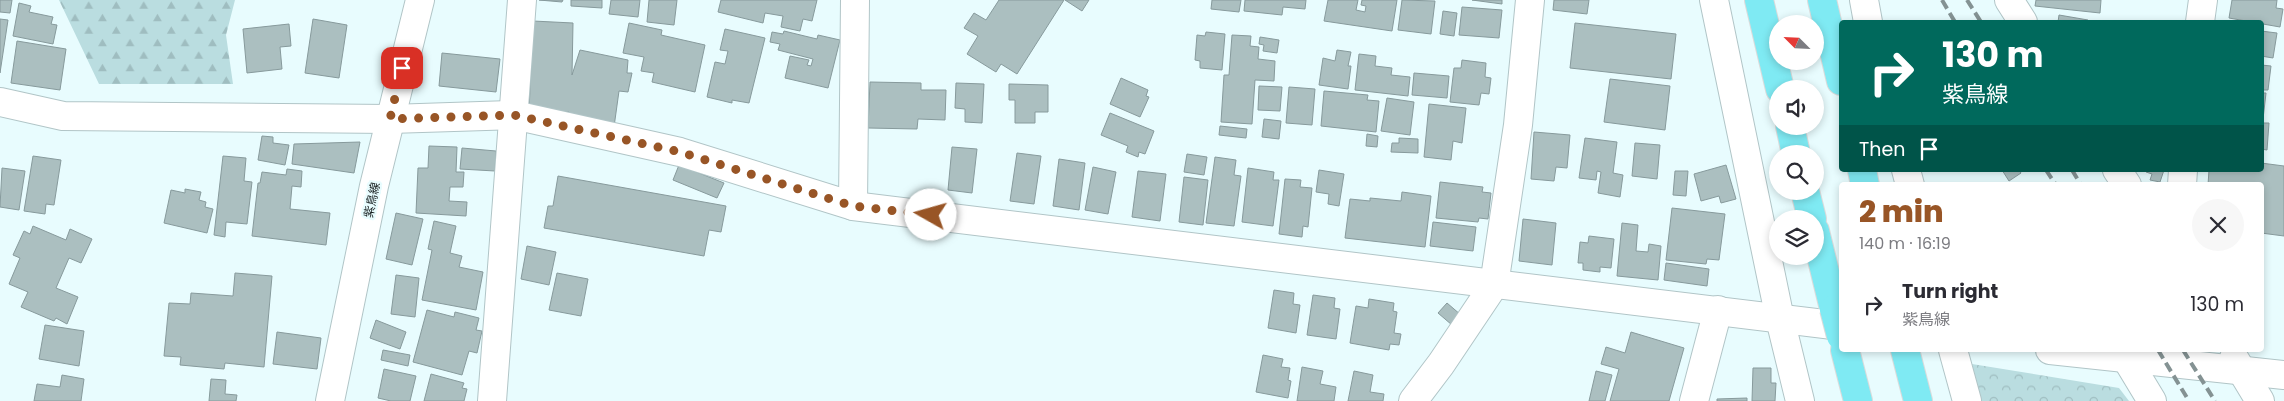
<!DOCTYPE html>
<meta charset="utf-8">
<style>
:root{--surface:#fff;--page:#f7f7f7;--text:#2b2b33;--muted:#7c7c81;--accent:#985526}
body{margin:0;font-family:Poppins,"Noto Sans JP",sans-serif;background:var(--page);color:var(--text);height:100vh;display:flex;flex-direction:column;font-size:19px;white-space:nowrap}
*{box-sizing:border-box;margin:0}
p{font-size:16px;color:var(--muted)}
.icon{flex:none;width:28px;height:28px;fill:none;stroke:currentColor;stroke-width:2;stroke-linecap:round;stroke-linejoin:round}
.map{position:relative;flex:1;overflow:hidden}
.panel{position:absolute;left:1839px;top:182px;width:425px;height:170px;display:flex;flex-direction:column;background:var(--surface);border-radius:5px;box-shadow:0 2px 8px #0003}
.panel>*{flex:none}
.top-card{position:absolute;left:1839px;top:20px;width:425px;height:152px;border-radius:5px;box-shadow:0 2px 8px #0003;background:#00695c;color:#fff;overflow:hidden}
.needle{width:32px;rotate:294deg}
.buttons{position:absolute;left:1769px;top:15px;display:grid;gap:10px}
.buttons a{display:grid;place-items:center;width:55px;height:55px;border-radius:50%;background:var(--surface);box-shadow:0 2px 8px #0003;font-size:25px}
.pin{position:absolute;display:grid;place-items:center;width:42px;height:42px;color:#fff;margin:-21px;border-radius:10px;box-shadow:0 2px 8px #0006}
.me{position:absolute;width:55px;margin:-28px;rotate:277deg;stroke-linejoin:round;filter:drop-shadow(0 0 4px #0008)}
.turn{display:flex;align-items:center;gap:18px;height:105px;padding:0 20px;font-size:22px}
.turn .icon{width:65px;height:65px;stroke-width:2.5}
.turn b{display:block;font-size:35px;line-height:42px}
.then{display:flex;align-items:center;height:48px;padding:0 20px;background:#0003;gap:10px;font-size:19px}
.round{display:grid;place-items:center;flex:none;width:52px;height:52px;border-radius:26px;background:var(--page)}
.headline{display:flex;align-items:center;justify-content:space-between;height:85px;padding:0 20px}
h1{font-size:30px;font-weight:800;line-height:38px;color:var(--accent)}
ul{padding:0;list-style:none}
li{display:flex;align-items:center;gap:15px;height:75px;padding:0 20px}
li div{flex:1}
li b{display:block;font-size:19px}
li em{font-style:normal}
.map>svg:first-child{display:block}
</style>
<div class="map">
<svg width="2284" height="401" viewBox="0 0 2284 401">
<defs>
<pattern id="forest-firs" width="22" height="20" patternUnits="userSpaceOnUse" patternTransform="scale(1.25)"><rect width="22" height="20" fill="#badde0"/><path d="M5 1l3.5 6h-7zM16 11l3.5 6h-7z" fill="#9fbdc0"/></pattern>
<pattern id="park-crowns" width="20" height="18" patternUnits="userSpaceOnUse" patternTransform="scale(1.25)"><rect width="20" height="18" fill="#badde0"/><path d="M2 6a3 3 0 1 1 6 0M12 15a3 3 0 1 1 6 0" fill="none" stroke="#9fbdc0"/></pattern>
</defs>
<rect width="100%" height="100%" fill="#e8fcfe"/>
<polygon fill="url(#forest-firs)" points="59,0 235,0 226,35 233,84 99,84"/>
<polygon fill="url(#park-crowns)" points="1972,364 2119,388 2129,401 1981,401"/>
<g fill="#abbfc0" stroke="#879a9c">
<polygon points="0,0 12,0 10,13 0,12"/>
<polygon points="539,0 563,0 562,2"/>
<polygon points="571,0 602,0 602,8 571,6"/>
<polygon points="611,0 640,0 638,17 609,14"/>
<polygon points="649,0 677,0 674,25 647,22"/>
<polygon points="721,0 817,0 812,21 803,19 800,31 781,27 783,16 765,13 763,23 718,12"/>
<polygon points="999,0 1064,0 1017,74 1001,64 996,72 967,54 978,36 964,28 974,13 986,20"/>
<polygon points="1065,0 1089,0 1082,11"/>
<polygon points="1212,0 1241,0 1239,12 1211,9"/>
<polygon points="1245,0 1306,0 1305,9 1283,7 1282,15 1244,11"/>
<polygon points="1328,0 1358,0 1356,10 1365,12 1366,6 1361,5 1362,0 1397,0 1392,31 1324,21"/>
<polygon points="1402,0 1435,1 1431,34 1398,30"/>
<polygon points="1472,0 1502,0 1502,4"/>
<polygon points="1554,0 1589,0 1587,14 1553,10"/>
<polygon points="2036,0 2101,0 2100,13 2035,6"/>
<polygon points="2232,0 2277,0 2276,8 2283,9 2280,27 2229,18"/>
<polygon points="19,3 31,6 29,12 53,17 51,24 57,25 53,44 13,36"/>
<polygon points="1462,7 1502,10 1499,38 1459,35"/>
<polygon points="1443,11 1457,13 1454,36 1440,34"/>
<polygon points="2059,15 2088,20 2087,22 2058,22"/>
<polygon points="0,19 8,20 0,73"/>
<polygon points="313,19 347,25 339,78 305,73"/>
<polygon points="533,21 573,23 572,75 580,50 628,60 627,73 632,73 628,92 619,91 614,127 569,119 569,112 529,111"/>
<polygon points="629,23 662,30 661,35 705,45 695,92 652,82 654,73 641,71 644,57 623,53"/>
<polygon points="1575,23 1676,34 1671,79 1570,68"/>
<polygon points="289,24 291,46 280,47 282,69 247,73 243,29"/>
<polygon points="725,29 765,38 749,103 732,100 732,103 707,97 715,62 725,64 728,51 720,50"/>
<polygon points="784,31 817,39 818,35 840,40 828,88 785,78 790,56 809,60 807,65 811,66 813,59 778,50 780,44 770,42 772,32 783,34"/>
<polygon points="2261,31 2277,33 2273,58 2261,56"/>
<polygon points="1206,32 1225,34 1222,70 1200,68 1200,61 1195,60 1197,35 1205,36"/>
<polygon points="1232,35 1251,36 1250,46 1259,47 1258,59 1275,61 1274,81 1255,80 1252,124 1221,122 1224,75 1229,75"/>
<polygon points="1260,37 1279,40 1277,53 1263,51 1264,45 1259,44"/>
<polygon points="17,41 66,49 60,90 11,83"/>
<polygon points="1337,50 1351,52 1348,66 1351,66 1348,89 1319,85 1323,58 1335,61"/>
<polygon points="442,53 500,59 496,92 439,86"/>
<polygon points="1359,54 1376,56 1375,66 1392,68 1391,75 1410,77 1408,96 1355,90"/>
<polygon points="1462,60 1486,63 1485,77 1491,78 1489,94 1481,93 1479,105 1450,102 1454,68 1461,68"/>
<polygon points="2261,65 2271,66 2268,90 2261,90"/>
<polygon points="1414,73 1449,76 1447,98 1412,95"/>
<polygon points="1121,78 1148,90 1146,96 1149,97 1140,117 1110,104"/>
<polygon points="1610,79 1670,86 1665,130 1604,122"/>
<polygon points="870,82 921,83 921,90 946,90 945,120 918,119 917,129 868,128"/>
<polygon points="956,83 984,84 982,123 965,122 965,109 955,108"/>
<polygon points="1009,84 1048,85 1048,112 1035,112 1035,123 1015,123 1015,100 1009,100"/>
<polygon points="1259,86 1282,87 1280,111 1258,110"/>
<polygon points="1289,87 1315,89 1312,125 1286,123"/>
<polygon points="1324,91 1368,95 1367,100 1379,101 1376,132 1321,126"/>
<polygon points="2261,93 2266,93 2263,119 2261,118"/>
<polygon points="1387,98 1414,102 1410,135 1381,131"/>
<polygon points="1429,104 1466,108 1462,143 1453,141 1451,160 1424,157"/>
<polygon points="1110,113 1154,131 1145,154 1139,152 1138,157 1126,152 1128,146 1101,135"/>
<polygon points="1264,119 1281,121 1279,139 1262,137"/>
<polygon points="2261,123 2269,123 2267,150 2261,149"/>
<polygon points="1220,126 1247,129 1246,138 1219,135"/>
<polygon points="1534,132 1570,135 1567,168 1556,167 1554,181 1531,179"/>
<polygon points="1367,134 1378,136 1377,147 1366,146"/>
<polygon points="262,136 273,137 273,143 289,145 285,165 258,160"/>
<polygon points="1399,138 1418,139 1418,153 1391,152 1392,143 1399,143"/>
<polygon points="1585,138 1617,142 1613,173 1623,175 1620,197 1598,193 1601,172 1597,171 1596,180 1579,178"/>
<polygon points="360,142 354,173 292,164 294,144"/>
<polygon points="1635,143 1660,145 1657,179 1632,176"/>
<polygon points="429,146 457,147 456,172 464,172 463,187 450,187 449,201 467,202 466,216 416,213 418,168 428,168"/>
<polygon points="952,147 977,149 972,193 948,190"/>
<polygon points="462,148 496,151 495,171 460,169"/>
<polygon points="1017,153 1041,156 1034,204 1010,201"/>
<polygon points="1187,154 1207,157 1204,175 1184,172"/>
<polygon points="33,156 61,160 54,205 46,204 45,214 24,211"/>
<polygon points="223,156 246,158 244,181 252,182 247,224 226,222 225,237 214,235"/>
<polygon points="1215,157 1236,160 1234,175 1241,176 1234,226 1206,223"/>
<polygon points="1059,159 1085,163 1079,210 1053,206"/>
<polygon points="2261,163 2284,166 2284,236 2261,233 2261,185 2208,185 2209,170 2261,170"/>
<polygon points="679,165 724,183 717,198 673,180"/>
<polygon points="1726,165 1736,199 1721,203 1719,196 1701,201 1694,174"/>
<polygon points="1093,167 1116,172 1108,214 1085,210"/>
<polygon points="2,168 25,171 19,210 0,207"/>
<polygon points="1248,168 1274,172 1273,180 1279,180 1273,226 1242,222"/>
<polygon points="287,169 302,171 301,187 292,186 290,209 330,213 326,245 252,236 258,183 260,183 262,172 286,175"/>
<polygon points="1319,170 1344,174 1339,206 1328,204 1329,194 1316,192"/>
<polygon points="2002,170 2019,170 2021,173 2009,181"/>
<polygon points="2146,170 2164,170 2160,182 2150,180 2152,174 2146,172"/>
<polygon points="1138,171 1166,174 1160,221 1132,217"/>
<polygon points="1675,171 1688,171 1686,196 1673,195"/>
<polygon points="558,176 726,206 721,232 709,230 704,256 544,228 548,206 553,206"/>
<polygon points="1184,177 1208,180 1203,225 1179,222"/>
<polygon points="1285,179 1301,180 1300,187 1312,188 1308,227 1303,226 1302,237 1279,234"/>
<polygon points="1440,182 1483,187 1482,192 1491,193 1488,219 1479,218 1478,222 1436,218"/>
<polygon points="185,189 201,192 199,200 206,202 205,207 213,209 207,233 164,223 171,190 185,193"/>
<polygon points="1402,192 1431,196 1425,247 1345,238 1350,199 1370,201 1370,198 1401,201"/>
<polygon points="1672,208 1725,214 1719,260 1707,259 1706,264 1666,260"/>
<polygon points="396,213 423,219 412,265 386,259"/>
<polygon points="1523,219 1556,223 1552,265 1519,261"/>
<polygon points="434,221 456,226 450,253 462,256 459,267 483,272 476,310 422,300 432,250 428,249"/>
<polygon points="1433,222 1476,227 1473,251 1430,246"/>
<polygon points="1622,223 1638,225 1636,251 1648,252 1649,244 1661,246 1658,280 1617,276"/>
<polygon points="33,226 66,240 70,229 92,239 81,263 69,258 56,288 78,297 67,324 56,318 54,321 21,307 28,292 9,284 20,258 13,255 24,231 30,234"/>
<polygon points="1589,236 1614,239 1611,268 1600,267 1600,272 1583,270 1583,263 1578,263 1580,242 1588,243"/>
<polygon points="527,246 556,252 549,285 521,279"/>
<polygon points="1666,263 1709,269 1707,286 1664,280"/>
<polygon points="235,273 272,276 264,367 225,363 224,369 180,365 181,357 164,356 169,303 190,304 191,293 233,296"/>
<polygon points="557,273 588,279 581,316 549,310"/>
<polygon points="396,275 419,278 415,317 391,314"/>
<polygon points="1274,290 1294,293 1293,304 1300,305 1296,333 1268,328"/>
<polygon points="1313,295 1335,298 1334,308 1340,309 1336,339 1307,335"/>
<polygon points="1369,299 1394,303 1393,311 1397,312 1394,333 1401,334 1399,345 1390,344 1389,350 1350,343 1356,306 1368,308"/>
<polygon points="1447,303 1461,315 1452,325 1438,313"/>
<polygon points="427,310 454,317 455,312 479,318 476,330 482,331 477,353 469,351 462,375 413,362"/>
<polygon points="376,320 406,332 400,349 370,338"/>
<polygon points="45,325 84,331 79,366 39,359"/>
<polygon points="277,332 321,338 317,369 273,364"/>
<polygon points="1631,332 1684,348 1669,401 1610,401 1619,369 1601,364 1606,347 1625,353"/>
<polygon points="383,350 410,355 408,366 381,360"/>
<polygon points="1263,355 1283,359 1281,367 1290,368 1288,380 1291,381 1288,398 1256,392"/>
<polygon points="1302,367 1323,371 1320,384 1336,387 1334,401 1297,401"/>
<polygon points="1753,368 1771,368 1771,383 1776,383 1775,401 1752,401"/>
<polygon points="384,369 416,376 410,401 391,401 378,398"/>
<polygon points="1354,371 1373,375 1370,392 1384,394 1383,401 1348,401"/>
<polygon points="1596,371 1612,375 1605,401 1589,401"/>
<polygon points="431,374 464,383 462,388 467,389 464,401 424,401"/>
<polygon points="62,375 84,379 81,401 34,401 37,384 60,387"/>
<polygon points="211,379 226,380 225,394 237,395 236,401 209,401"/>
<polygon points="1747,398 1747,401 1717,401 1717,399"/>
</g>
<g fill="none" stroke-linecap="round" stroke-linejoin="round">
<defs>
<g id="minor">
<polyline points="1714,0 1780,319 1800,401"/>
<polyline points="1864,0 1868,22"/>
<polyline points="2009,0 2023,22"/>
<polyline points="2200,22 2203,0"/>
<polyline points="0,102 63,116 390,119 514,115 680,152 853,206 1841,326"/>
<polyline points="1906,170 1910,185"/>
<polyline points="2117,170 2127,185"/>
<polyline points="2182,185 2183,170"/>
<polyline points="853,206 855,0"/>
<polyline points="1953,350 1967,401"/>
<polyline points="2050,350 2284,375"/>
<polyline points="2126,358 2152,401"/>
<polyline points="2234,358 2260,401"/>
<polyline points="330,401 374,186 420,0"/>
<polyline points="492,401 522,0"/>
<polyline points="1413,401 1441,364 1494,285 1518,125 1530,0"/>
<polyline points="1694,401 1718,310"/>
</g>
<g id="highway">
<polyline points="1759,0 1780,89"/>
<polyline points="1822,0 1841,81"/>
<polyline points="1790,126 1796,154"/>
<polyline points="1862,170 1865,185"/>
<polyline points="1805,191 1812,219"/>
<polyline points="1815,231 1834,309"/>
<polyline points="1845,350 1858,401"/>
<polyline points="1905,350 1918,401"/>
</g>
</defs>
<use href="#minor" stroke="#b1c5c7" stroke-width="30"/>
<use href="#highway" stroke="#dadbdb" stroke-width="30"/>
<use href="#minor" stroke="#fff" stroke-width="28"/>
<use href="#highway" stroke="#7feaf3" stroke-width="28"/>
<g stroke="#849293" stroke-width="4" stroke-dasharray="10 5" stroke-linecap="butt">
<polyline points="1942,0 1955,22"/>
<polyline points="1967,0 1981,22"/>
<polyline points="2046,170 2056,185"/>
<polyline points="2072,170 2081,185"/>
<polyline points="2158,350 2189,401"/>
<polyline points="2183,350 2215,401"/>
</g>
<defs>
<polyline id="highway-bridge" points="1834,309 1841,336"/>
</defs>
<use href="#highway-bridge" stroke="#dadbdb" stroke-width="30" stroke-linecap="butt"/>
<use href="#highway-bridge" stroke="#7feaf3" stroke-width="28"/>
</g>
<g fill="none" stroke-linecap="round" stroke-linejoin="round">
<polyline stroke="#985526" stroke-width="9" stroke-dasharray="0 16.2" points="402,68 390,119 514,115 680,152 853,206 931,215"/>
</g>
<g text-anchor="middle" stroke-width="4.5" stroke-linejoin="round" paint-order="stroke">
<g font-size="12" fill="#161d1e" stroke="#e8fcfe">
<text transform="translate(372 200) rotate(-78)" y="4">紫鳥線</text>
</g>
</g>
</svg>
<div class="buttons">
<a><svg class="needle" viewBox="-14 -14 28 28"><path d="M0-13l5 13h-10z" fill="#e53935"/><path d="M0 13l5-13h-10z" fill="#7c7c81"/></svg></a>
<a><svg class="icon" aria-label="sound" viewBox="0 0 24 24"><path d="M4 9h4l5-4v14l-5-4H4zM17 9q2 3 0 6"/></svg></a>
<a><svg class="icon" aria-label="search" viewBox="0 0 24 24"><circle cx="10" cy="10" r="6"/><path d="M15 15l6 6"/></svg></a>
<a><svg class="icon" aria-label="layers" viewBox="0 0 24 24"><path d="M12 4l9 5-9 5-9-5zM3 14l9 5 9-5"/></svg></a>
</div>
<div class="pin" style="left:402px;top:68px;background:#d93025"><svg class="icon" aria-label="arrive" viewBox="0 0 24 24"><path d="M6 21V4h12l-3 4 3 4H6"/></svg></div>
<svg class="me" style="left:931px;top:215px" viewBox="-20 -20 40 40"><circle r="19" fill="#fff"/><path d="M0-13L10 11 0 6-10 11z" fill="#985526"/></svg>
<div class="top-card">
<div class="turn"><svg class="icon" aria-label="right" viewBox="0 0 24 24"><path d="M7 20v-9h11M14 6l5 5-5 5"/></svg><div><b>130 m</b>紫鳥線</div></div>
<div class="then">Then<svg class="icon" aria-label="arrive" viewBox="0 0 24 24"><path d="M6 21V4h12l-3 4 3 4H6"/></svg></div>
</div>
<section class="panel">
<div class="headline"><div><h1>2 min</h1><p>140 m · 16:19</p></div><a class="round"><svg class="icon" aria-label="close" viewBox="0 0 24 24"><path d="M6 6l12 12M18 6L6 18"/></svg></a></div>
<ul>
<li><svg class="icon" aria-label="right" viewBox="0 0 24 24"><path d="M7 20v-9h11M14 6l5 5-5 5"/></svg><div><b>Turn right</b><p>紫鳥線</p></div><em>130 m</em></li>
</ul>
</section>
</div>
